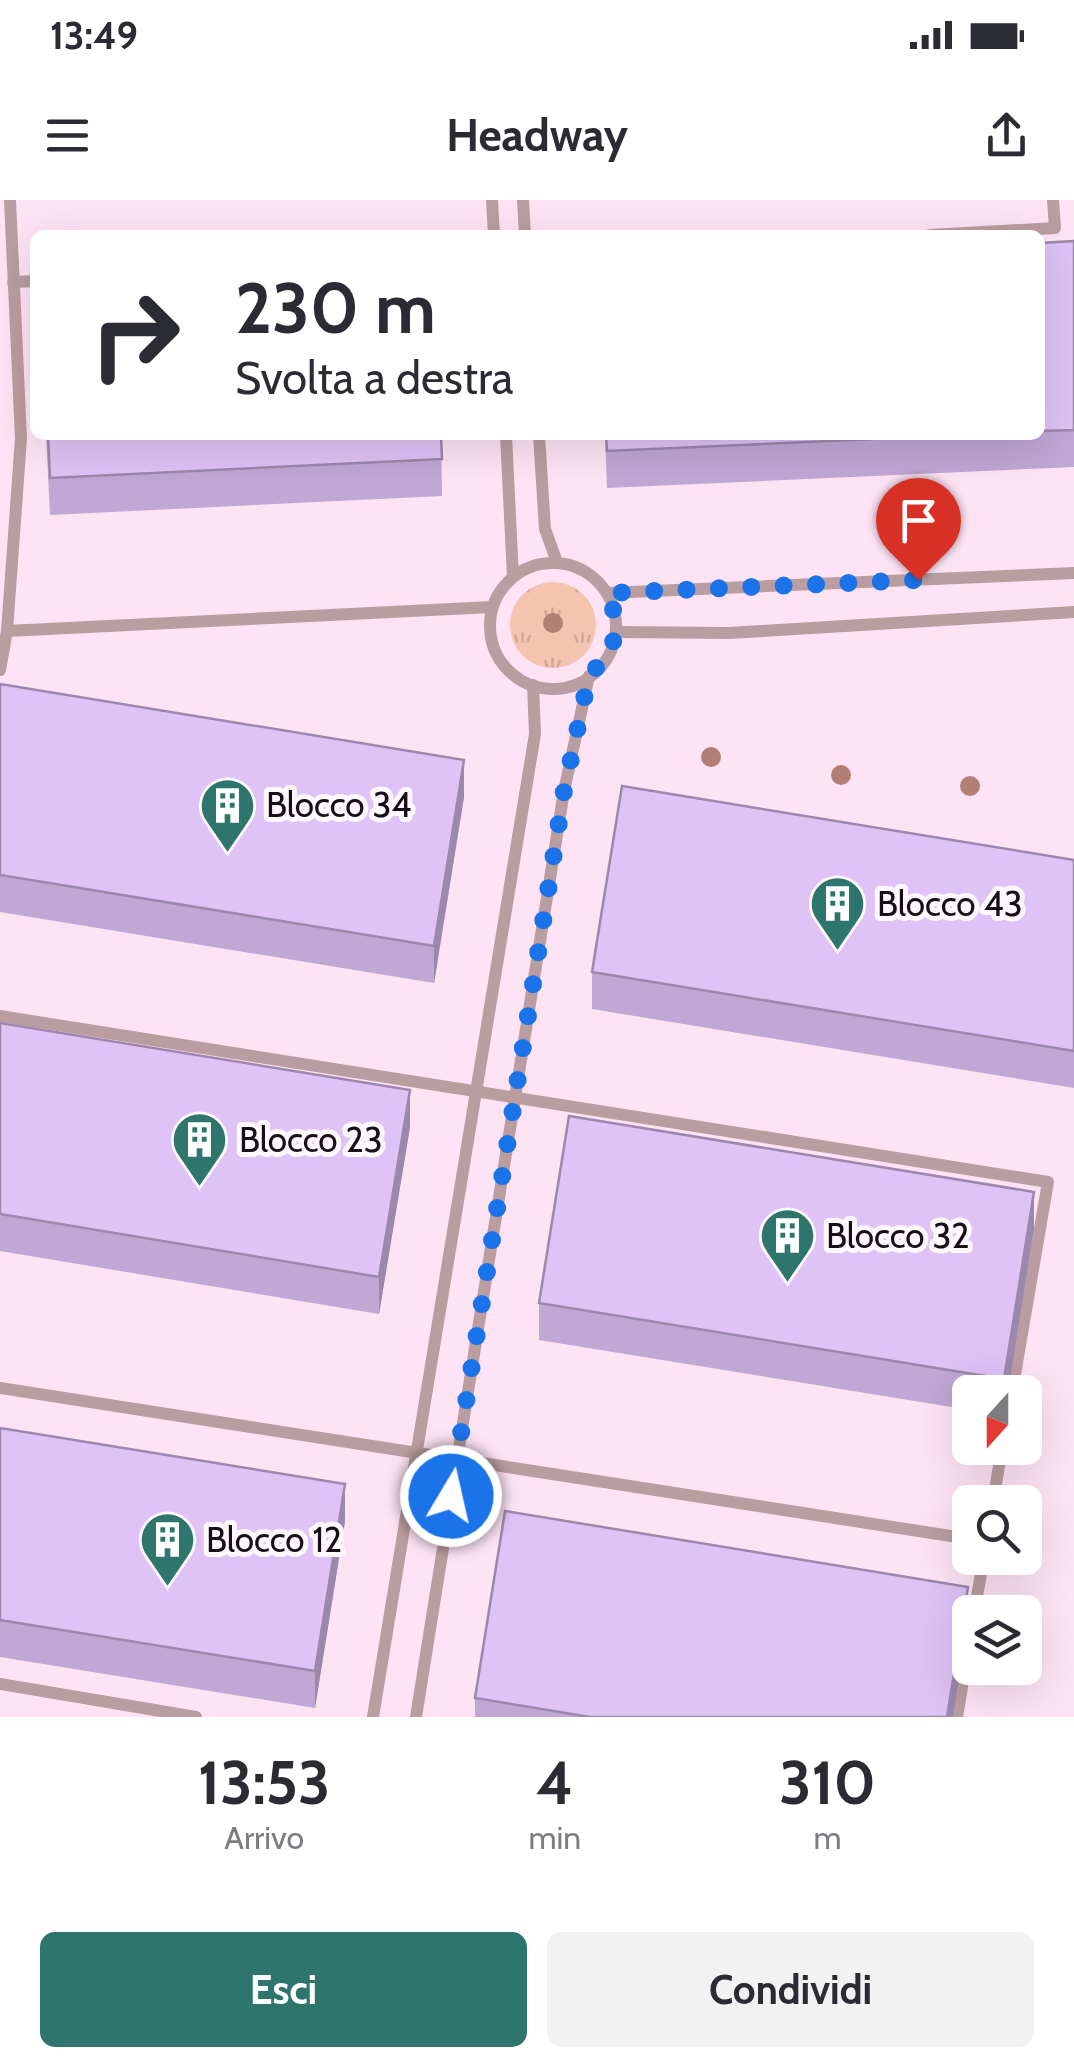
<!DOCTYPE html>
<html lang="it">
<style>
:root{--surface:#fff;--page:#f2f2f3;--text:#2b2b33;--muted:#7c7c81;--accent:#2e756e}
body{margin:0;font-family:Cabin,sans-serif;background:var(--page);color:var(--text);height:100vh;display:flex;flex-direction:column;font-size:38px;white-space:nowrap}
*{box-sizing:border-box;margin:0}
p{font-size:32px;color:var(--muted)}
.icon{flex:none;width:55px;height:55px;fill:none;stroke:currentColor;stroke-width:2;stroke-linecap:round;stroke-linejoin:round}
.map{position:relative;height:1517px;overflow:hidden}
.details{display:flex;flex-direction:column;background:var(--surface);flex:1}
.details>*{flex:none}
.top-card{position:absolute;left:30px;top:30px;width:1015px;height:210px;border-radius:15px;box-shadow:0 10px 40px #0002;background:#fff;color:var(--text);overflow:hidden}
.needle{width:65px;rotate:201deg}
.fabs{position:absolute;left:952px;top:1175px;display:grid;gap:20px}
.fabs a{display:grid;place-items:center;width:90px;height:90px;border-radius:15px;background:var(--surface);box-shadow:0 10px 40px #0002;font-size:50px}
.pin{position:absolute;display:grid;place-items:center;width:85px;height:85px;color:#fff;margin:-102px -42px;border-radius:50% 50% 50% 0;rotate:-45deg;box-shadow:0 0 10px #0007}
.pin .icon{rotate:45deg}
.me{position:absolute;width:110px;margin:-55px;rotate:9deg;stroke-linejoin:round;filter:drop-shadow(0 0 8px #0008)}
.turn{display:flex;align-items:center;gap:35px;height:210px;padding:0 40px;font-size:45px}
.turn .icon{width:130px;height:130px;stroke-width:2.5}
.turn b{display:block;font-size:70px;line-height:85px}
.eta{display:flex;justify-content:space-evenly;align-items:center;height:170px;text-align:center}
.eta b{font-size:60px;font-weight:800;line-height:70px}
.action{display:flex;gap:20px;margin-top:auto;padding:20px 40px}
.action a{flex:1;height:115px;border-radius:15px;background:var(--accent);color:#fff;font-size:40px;font-weight:800;line-height:115px;text-align:center}
.action a+a{background:var(--page);color:var(--text)}
.status{display:flex;justify-content:space-between;align-items:center;height:70px;padding:0 50px;background:var(--surface);direction:ltr}
.status svg{height:28px;fill:currentColor}
header{display:flex;justify-content:space-between;align-items:center;height:130px;padding:0 40px;background:var(--surface);font-size:45px;font-weight:800}
.map>svg:first-child{display:block}
</style>
<div class="status"><b>13:49</b><svg viewBox="0 0 49 12"><path d="M0 12V9h3v3zM5 12V6h3v6zM10 12V3h3v9zM15 12V0h3v12zM26 1h20v11H26zM47 4h2v5h-2z"/></svg></div>
<header><svg class="icon" aria-label="menu" viewBox="0 0 24 24"><path d="M4 6h16M4 12h16M4 18h16"/></svg>Headway<svg class="icon" aria-label="share" viewBox="0 0 24 24"><path d="M12 15V3M7 8l5-5 5 5M5 13v7h14v-7"/></svg></header>
<div class="map">
<svg width="1074" height="1517" viewBox="0 0 1074 1517">
<defs>
<pattern id="grass-tufts" width="24" height="20" patternUnits="userSpaceOnUse" patternTransform="scale(2.5)"><rect width="24" height="20" fill="#f4c4b1"/><path d="M3 7l-1-3M5 7V3M7 7l1-3M15 17l-1-3M17 17v-4M19 17l1-3" fill="none" stroke="#d1a797"/></pattern>
</defs>
<rect width="100%" height="100%" fill="#fee3f4"/>
<circle fill="url(#grass-tufts)" cx="553" cy="425" r="43"/>
<g fill="none" stroke-linecap="round" stroke-linejoin="round">
<g stroke="#ba9da0" stroke-width="12">
<polyline points="492,0 494,35"/>
<polyline points="523,0 525,35"/>
<polyline points="930,35 1055,28 1053,0"/>
<polyline points="13,82 35,81"/>
<polyline points="506,235 513,377"/>
<polyline points="539,235 545,329 557,362"/>
<circle cx="553" cy="426" r="63"/>
<polyline points="607,393 1074,373"/>
<polyline points="7,431 492,407"/>
<polyline points="616,432 729,433 1074,412"/>
<polyline points="0,470 7,431 21,238 10,0"/>
<polyline points="0,816 1048,982 1012,1192"/>
<polyline points="0,1188 970,1339"/>
<polyline points="993,1302 1002,1248"/>
<polyline points="974,1412 984,1358"/>
<polyline points="0,1484 196,1517"/>
<polyline points="373,1517 535,534 533,485"/>
<polyline points="416,1517 564,591 589,476"/>
<polyline points="957,1517 970,1439"/>
</g>
</g>
<g fill="#b17f74">
<circle cx="553" cy="423" r="10"/>
<circle cx="711" cy="557" r="10"/>
<circle cx="841" cy="575" r="10"/>
<circle cx="970" cy="586" r="10"/>
</g>
<g fill="#c0a7d4">
<polygon points="1074,41 1074,267 607,288 605,235 1040,235 1040,43"/>
<polygon points="46,235 441,235 442,296 50,315"/>
<polygon points="0,484 464,597 434,783 0,712"/>
<polygon points="1074,660 1074,888 592,809 592,772"/>
<polygon points="0,823 410,927 379,1114 0,1051"/>
<polygon points="1034,1029 1008,1192 970,1192 970,1210 539,1140 539,1103"/>
<polygon points="0,1228 345,1321 315,1508 0,1457"/>
<polygon points="968,1424 953,1517 475,1517 475,1498"/>
</g>
<g fill="#9c88ac">
<polygon points="464,560 464,597 434,783 434,746"/>
<polygon points="410,890 410,927 379,1114 379,1077"/>
<polygon points="1034,992 1034,1029 1008,1192 1004,1192 1004,1179"/>
<polygon points="345,1284 345,1321 315,1508 315,1471"/>
<polygon points="968,1387 968,1424 953,1517 947,1517"/>
</g>
<g fill="#dfc2f6" stroke="#9c88ac" stroke-width="2.5">
<polygon points="1074,41 1074,230 1040,231 1040,43"/>
<polygon points="48,235 441,235 442,259 50,278"/>
<polygon points="606,235 962,235 607,251"/>
<polygon points="0,484 464,560 434,746 0,675"/>
<polygon points="622,586 1074,660 1074,851 592,772"/>
<polygon points="0,823 410,890 379,1077 0,1014"/>
<polygon points="569,916 1034,992 1004,1179 539,1103"/>
<polygon points="0,1228 345,1284 315,1471 0,1420"/>
<polygon points="505,1311 968,1387 947,1517 590,1517 475,1498"/>
</g>
<g fill="none" stroke-linecap="round" stroke-linejoin="round">
<polyline stroke="#1a73e8" stroke-width="18" stroke-dasharray="0 32.4" points="451,1296 564,591 589,476 610,452 616,432 614,412 607,393 918,380"/>
</g>
<defs>
<symbol id="building-pin" viewBox="-11 -11 22 30"><path d="M0 17L-7.5 6A9.5 9.5 0 1 1 7.5 6Z" fill="#2e756e" stroke="#fef7fb"/><path d="M-4-6H4V6H1V3H-1V6H-4ZM-2.5-4.3h1.7v1.8h-1.7ZM.8-4.3h1.7v1.8H.8ZM-2.5-1h1.7V.8h-1.7ZM.8-1h1.7V.8H.8Z" fill="#fff"/></symbol>
</defs>
<g fill-rule="evenodd">
<use href="#building-pin" x="196" y="574" width="63" height="86"/>
<use href="#building-pin" x="806" y="672" width="63" height="86"/>
<use href="#building-pin" x="168" y="908" width="63" height="86"/>
<use href="#building-pin" x="756" y="1004" width="63" height="86"/>
<use href="#building-pin" x="136" y="1308" width="63" height="86"/>
</g>
<g text-anchor="middle" stroke-width="10" stroke-linejoin="round" paint-order="stroke">
<g font-size="35" fill="#190e15" stroke="#fef7fb" text-anchor="start">
<text x="266" y="617">Blocco 34</text>
<text x="877" y="716">Blocco 43</text>
<text x="239" y="952">Blocco 23</text>
<text x="826" y="1048">Blocco 32</text>
<text x="206" y="1352">Blocco 12</text>
</g>
</g>
</svg>
<div class="fabs">
<a><svg class="needle" viewBox="-14 -14 28 28"><path d="M0-13l5 13h-10z" fill="#e53935"/><path d="M0 13l5-13h-10z" fill="#7c7c81"/></svg></a>
<a><svg class="icon" aria-label="search" viewBox="0 0 24 24"><circle cx="10" cy="10" r="6"/><path d="M15 15l6 6"/></svg></a>
<a><svg class="icon" aria-label="layers" viewBox="0 0 24 24"><path d="M12 4l9 5-9 5-9-5zM3 14l9 5 9-5"/></svg></a>
</div>
<div class="pin" style="left:918px;top:380px;background:#d93025"><svg class="icon" aria-label="arrive" viewBox="0 0 24 24"><path d="M6 21V4h12l-3 4 3 4H6"/></svg></div>
<svg class="me" style="left:451px;top:1296px" viewBox="-20 -20 40 40"><circle r="17" fill="#1a73e8" stroke="#fff" stroke-width="3"/><path d="M0-11L8 9 0 5-8 9z" fill="#fff"/></svg>
<div class="top-card">
<div class="turn"><svg class="icon" aria-label="right" viewBox="0 0 24 24"><path d="M7 20v-9h11M14 6l5 5-5 5"/></svg><div><b>230 m</b>Svolta a destra</div></div>
</div>
</div>
<section class="details">
<div class="eta">
<div><b>13:53</b><p>Arrivo</p></div>
<div><b>4</b><p>min</p></div>
<div><b>310</b><p>m</p></div>
</div>
<div class="action"><a>Esci</a><a>Condividi</a></div>
</section>
